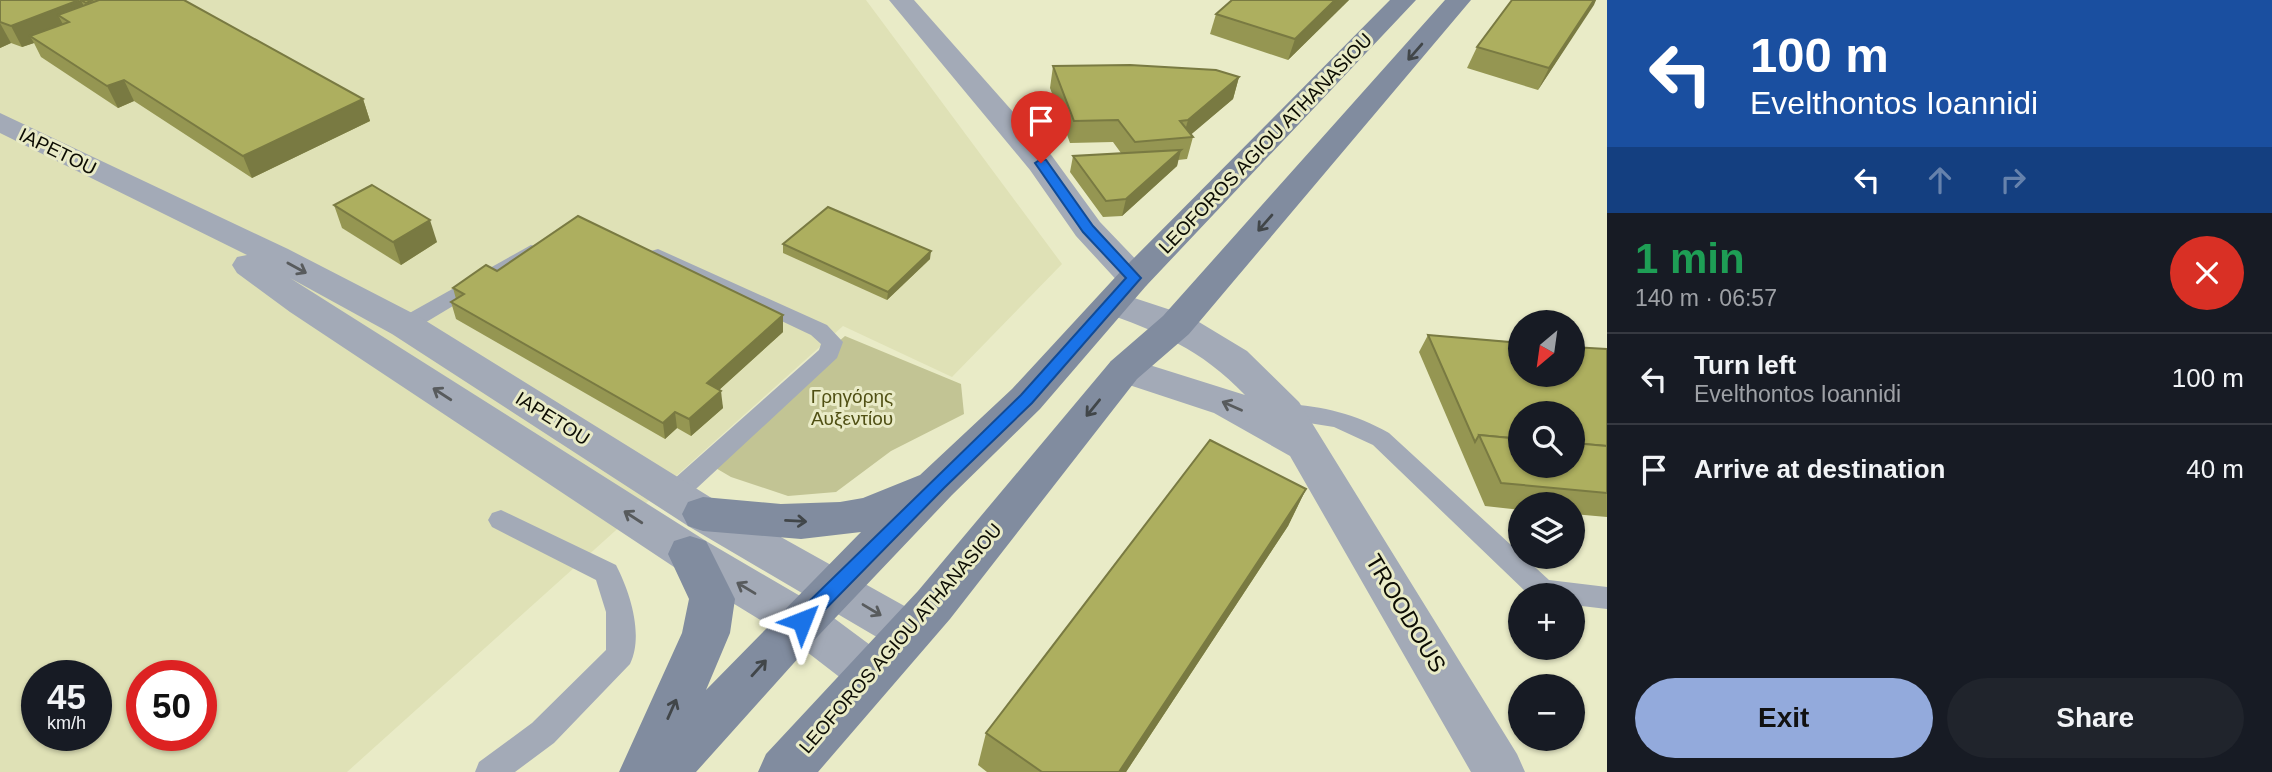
<!DOCTYPE html>
<meta charset="utf-8">
<style>
:root{--surface:#171b24;--page:#20242c;--text:#f1f3f6;--muted:#9ea1a6;--line:#363941;--accent:#93aadc}
body{margin:0;font-family:Helvetica,sans-serif;background:var(--page);color:var(--text);height:100vh;display:flex;flex-direction:column;font-size:26px;white-space:nowrap}
*{box-sizing:border-box;margin:0}
p{font-size:23px;color:var(--muted)}
.icon{flex:none;width:38px;height:38px;fill:none;stroke:currentColor;stroke-width:2;stroke-linecap:round;stroke-linejoin:round}
.map{position:relative;flex:1;overflow:hidden}
.panel{display:flex;flex-direction:column;background:var(--surface);width:665px}
.panel>*{flex:none}
.top-card{background:#1a4fa0;color:#fff;overflow:hidden}
.needle{width:46px;rotate:209deg}
.tools{position:absolute;left:1508px;top:310px;display:grid;gap:14px}
.tools a{display:grid;place-items:center;width:77px;height:77px;border-radius:50%;background:var(--surface);box-shadow:0 2px 5px #0004;font-size:35px}
.speed{position:absolute;left:21px;top:660px;display:flex;gap:14px;font-size:35px;font-weight:700;text-align:center}
.speed>*{display:grid;place-content:center;width:91px;height:91px;border-radius:50%;background:var(--surface);box-shadow:0 2px 5px #0004;line-height:1}
.speed small{font-size:18px;font-weight:400}
.speed .limit{border:10px solid #d22;background:#fff;color:#111}
.pin{position:absolute;display:grid;place-items:center;width:60px;height:60px;color:#fff;margin:-72px -30px;border-radius:50% 50% 50% 0;rotate:-45deg;box-shadow:0 0 7px #0007}
.pin .icon{rotate:45deg}
.me{position:absolute;width:77px;margin:-38px;rotate:45deg;stroke-linejoin:round;filter:drop-shadow(0 0 5px #0008)}
.turn{display:flex;align-items:center;gap:24px;height:147px;padding:0 28px;font-size:32px}
.turn .icon{width:91px;height:91px;stroke-width:2.5}
.turn b{display:block;font-size:49px;line-height:60px}
.lanes{display:flex;align-items:center;height:66px;padding:0 28px;background:#0003;justify-content:center;gap:35px;direction:ltr}
.lanes .off{opacity:.35}
.round{display:grid;place-items:center;flex:none;width:74px;height:74px;border-radius:37px;background:var(--page)}
.overview{display:flex;align-items:center;justify-content:space-between;height:119px;padding:0 28px}
h1{font-size:42px;font-weight:700;line-height:52px;color:#1e9e55}
.action{display:flex;gap:14px;margin-top:auto;padding:14px 28px}
.action a{flex:1;height:80px;border-radius:42px;background:var(--accent);color:#111;font-size:28px;font-weight:700;line-height:80px;text-align:center}
.action a+a{background:var(--page);color:var(--text)}
ul{padding:0;list-style:none}
li{display:flex;align-items:center;gap:21px;height:91px;padding:0 28px;border-top:2px solid var(--line)}
li div{flex:1}
li b{display:block;font-size:26px}
li em{font-style:normal}
main{display:flex;flex:1;min-height:0}
.map>svg:first-child{display:block}
</style>
<main>
<div class="map">
<svg width="1607" height="772" viewBox="0 0 1607 772">
<rect width="100%" height="100%" fill="#e9ebc7"/>
<path fill="#dfe1b6" fill-rule="evenodd" d="M0,0H866L1062,264L952,377L843,326L347,772H0ZM37,676H96V735H37ZM142,676H201V735H142Z"/>
<polygon fill="#c2c494" points="845,336 961,384 964,414 891,451 836,492 788,496 731,477 702,460"/>
<g fill="none" stroke-linecap="round" stroke-linejoin="round">
<g fill="#a3aab7" fill-rule="evenodd">
<polygon points="531,245 538,247 541,251 538,255 413,330 405,332 397,330 394,325 397,320"/>
<polygon points="658,249 827,325 843,342 837,358 683,501 674,504 665,501 662,494 665,487 819,350 821,344 811,335 651,259 648,255 651,251"/>
<path d="M1285,404C1323,406 1356,414 1389,433L1549,580L1607,587V609L1573,605V595H1529L1373,445L1334,427L1277,418L1273,412L1277,406Z"/>
<path d="M501,510L616,565C630,592 644,635 630,664L554,743L515,772H475L479,762L532,723L606,650V612L596,580L492,527L488,520L492,513Z"/>
</g>
<g fill="#a3aab7" fill-rule="evenodd">
<polygon points="889,0 914,0 1052,156 1100,222 1146,270 1151,278 1146,286 1134,289 1122,286 1076,236 1030,170"/>
<polygon points="0,113 288,249 418,316 718,502 926,618 933,632 926,646 909,652 892,646 688,526 392,334 290,278 706,541 819,607 889,659 896,674 889,689 872,696 855,689 785,635 674,567 290,312 237,273 232,265 237,257 247,255 0,133"/>
<path d="M1113,291L1189,316L1247,351L1299,402L1517,754L1525,772H1471L1290,456L1214,413L1111,379L1105,370L1111,361L1124,357L1245,395C1201,349 1159,332 1100,311L1095,303L1100,295Z"/>
</g>
<g fill="#818c9f" fill-rule="evenodd">
<polygon points="1390,0 1416,0 1146,286 1040,409 952,495 819,635 696,772 619,772 682,633 689,599 668,554 674,541 690,536 706,541 735,599 730,633 706,690 861,532 801,539 703,531 688,526 682,514 688,502 703,497 781,504 840,502 863,498 920,475 1012,389 1122,270"/>
<polygon points="1445,0 1471,0 1189,334 1137,379 950,619 818,772 758,772 766,754 918,591 1111,361 1163,316"/>
</g>
</g>
<g fill="#959652">
<polygon points="0,0 184,0 363,99 370,121 252,178 134,101 118,108 41,57 34,43 22,47 11,43 0,48"/>
<polygon points="1349,0 1288,60 1210,34 1216,14"/>
<polygon points="1512,0 1596,0 1538,90 1467,68 1477,47"/>
<polygon points="1053,66 1239,77 1233,99 1191,134 1193,137 1187,159 1178,160 1177,166 1122,216 1103,217 1070,172 1073,156 1121,153 1113,142 1070,143 1050,88"/>
<polygon points="334,205 437,242 401,265 342,228"/>
<polygon points="783,244 930,259 887,300 783,253"/>
<polygon points="497,271 783,315 783,332 719,390 723,408 691,436 677,428 665,439 456,319 451,302 456,299 453,288"/>
<polygon points="1428,335 1607,349 1607,517 1573,514 1573,504 1521,504 1521,510 1485,506 1419,352"/>
<polygon points="1306,489 1288,526 1126,772 987,772 978,765 986,733"/>
</g>
<g fill="#797a42">
<polygon points="81,0 90,20 69,22 58,15 66,30 30,36 34,43 22,47 11,26"/>
<polygon points="1335,0 1349,0 1288,60 1295,39"/>
<polygon points="1594,0 1596,0 1594,5 1538,90 1549,68"/>
<polygon points="0,23 11,43 0,48"/>
<polygon points="1239,77 1233,99 1187,138 1183,138 1188,120"/>
<polygon points="124,80 134,101 118,108 107,86"/>
<polygon points="363,99 370,121 252,178 243,156"/>
<polygon points="1181,150 1177,166 1122,216 1126,199"/>
<polygon points="430,220 437,242 401,265 393,242"/>
<polygon points="931,251 930,259 887,300 888,292"/>
<polygon points="783,315 783,332 708,400 707,383"/>
<polygon points="721,391 723,408 691,436 689,419"/>
<polygon points="675,412 677,428 665,439 663,423"/>
<polygon points="1306,489 1288,526 1126,772 1119,772"/>
</g>
<g fill="#adaf5f" stroke="#797a42" stroke-width="2">
<polygon points="0,0 79,0 11,26 0,22"/>
<polygon points="81,0 93,0 86,3"/>
<polygon points="99,0 184,0 363,99 243,156 124,80 107,86 30,36 69,22 58,15"/>
<polygon points="1232,0 1335,0 1295,39 1216,14"/>
<polygon points="1512,0 1594,0 1549,68 1477,47"/>
<polygon points="1130,65 1216,70 1239,77 1188,120 1180,121 1193,137 1135,142 1118,120 1074,121 1053,66"/>
<polygon points="1181,150 1126,199 1106,201 1073,156"/>
<polygon points="372,185 430,220 393,242 334,205"/>
<polygon points="828,207 931,251 888,292 783,244"/>
<polygon points="578,216 783,315 707,383 721,391 689,419 675,412 663,423 451,302 464,294 453,288 486,265 497,271"/>
<polygon points="1428,335 1521,343 1521,374 1573,374 1573,347 1607,349 1607,446 1573,443 1573,413 1521,413 1521,439 1479,435 1475,442"/>
<polygon points="1479,435 1521,439 1521,466 1573,466 1573,443 1607,446 1607,493 1501,483"/>
<polygon points="1210,440 1306,489 1119,772 1042,772 986,733"/>
</g>
<defs><path id="oneway-shaft" d="M-6 0H5M1.5-3L5.5 0L1.5 3" fill="none" stroke-width="1.6" stroke-linecap="round" stroke-linejoin="round" transform="scale(1.75)"/></defs>
<g stroke="#414649">
<use href="#oneway-shaft" transform="translate(1415 52) rotate(131)"/>
<use href="#oneway-shaft" transform="translate(1265 223) rotate(131)"/>
<use href="#oneway-shaft" transform="translate(1093 408) rotate(129)"/>
<use href="#oneway-shaft" transform="translate(796 521) rotate(3)"/>
<use href="#oneway-shaft" transform="translate(759 668) rotate(-48)"/>
<use href="#oneway-shaft" transform="translate(672 709) rotate(-66)"/>
</g>
<g stroke="#585b5d">
<use href="#oneway-shaft" transform="translate(297 268) rotate(29)"/>
<use href="#oneway-shaft" transform="translate(442 394) rotate(-147)"/>
<use href="#oneway-shaft" transform="translate(1232 406) rotate(-156)"/>
<use href="#oneway-shaft" transform="translate(633 517) rotate(-147)"/>
<use href="#oneway-shaft" transform="translate(746 588) rotate(-149)"/>
<use href="#oneway-shaft" transform="translate(872 610) rotate(31)"/>
</g>
<polygon fill="#1a73e8" stroke="#114b97" stroke-width="2" points="1041,159 1046,160 1093,226 1141,278 1032,403 944,488 809,626 802,629 795,626 792,621 795,615 1021,395 1126,278 1083,232 1035,163"/>
<g text-anchor="middle" stroke-width="6" stroke-linejoin="round" paint-order="stroke">
<g font-size="19" fill="#0c0c03" stroke="#e9ebc7">
<text transform="translate(1265 143) rotate(-46)" y="7">LEOFOROS AGIOU ATHANASIOU</text>
<text transform="translate(58 151) rotate(26)" y="7">IAPETOU</text>
<text transform="translate(553 418) rotate(32)" y="7">IAPETOU</text>
<text transform="translate(900 638) rotate(-49)" y="7">LEOFOROS AGIOU ATHANASIOU</text>
</g>
<g font-size="19" fill="#505014" stroke="#e9ebc7">
<text x="852" y="403">Γρηγόρης<tspan x="852" dy="22">Αυξεντίου</tspan></text>
</g>
<g font-size="23" fill="#0c0c03" stroke="#e9ebc7">
<text transform="translate(1406 613) rotate(59)" y="8">TROODOUS</text>
</g>
</g>
</svg>
<div class="tools">
<a><svg class="needle" viewBox="-14 -14 28 28"><path d="M0-13l5 13h-10z" fill="#e53935"/><path d="M0 13l5-13h-10z" fill="#9ea1a6"/></svg></a>
<a><svg class="icon" aria-label="search" viewBox="0 0 24 24"><circle cx="10" cy="10" r="6"/><path d="M15 15l6 6"/></svg></a>
<a><svg class="icon" aria-label="layers" viewBox="0 0 24 24"><path d="M12 4l9 5-9 5-9-5zM3 14l9 5 9-5"/></svg></a>
<a>+</a>
<a>−</a>
</div>
<div class="speed"><div>45<small>km/h</small></div><div class="limit">50</div></div>
<div class="pin" style="left:1041px;top:163px;background:#d93025"><svg class="icon" aria-label="arrive" viewBox="0 0 24 24"><path d="M6 21V4h12l-3 4 3 4H6"/></svg></div>
<svg class="me" style="left:802px;top:621px" viewBox="-20 -20 40 40"><path d="M0-17L14 15 0 8-14 15z" fill="#1a73e8" stroke="#fff" stroke-width="4"/></svg>
</div>
<section class="panel">
<div class="top-card">
<div class="turn"><svg class="icon" aria-label="left" viewBox="0 0 24 24"><path d="M17 20v-9H6M10 6l-5 5 5 5"/></svg><div><b>100 m</b>Evelthontos Ioannidi</div></div>
<div class="lanes"><svg class="icon" aria-label="left" viewBox="0 0 24 24"><path d="M17 20v-9H6M10 6l-5 5 5 5"/></svg><svg class="icon off" aria-label="ahead" viewBox="0 0 24 24"><path d="M12 20V5M6 11l6-6 6 6"/></svg><svg class="icon off" aria-label="right" viewBox="0 0 24 24"><path d="M7 20v-9h11M14 6l5 5-5 5"/></svg></div>
</div>
<div class="overview"><div><h1>1 min</h1><p>140 m · 06:57</p></div><a class="round" style="background:#d93025;color:#fff"><svg class="icon" aria-label="close" viewBox="0 0 24 24"><path d="M6 6l12 12M18 6L6 18"/></svg></a></div>
<ul>
<li><svg class="icon" aria-label="left" viewBox="0 0 24 24"><path d="M17 20v-9H6M10 6l-5 5 5 5"/></svg><div><b>Turn left</b><p>Evelthontos Ioannidi</p></div><em>100 m</em></li>
<li><svg class="icon" aria-label="arrive" viewBox="0 0 24 24"><path d="M6 21V4h12l-3 4 3 4H6"/></svg><div><b>Arrive at destination</b></div><em>40 m</em></li>
</ul>
<div class="action"><a>Exit</a><a>Share</a></div>
</section>
</main>
